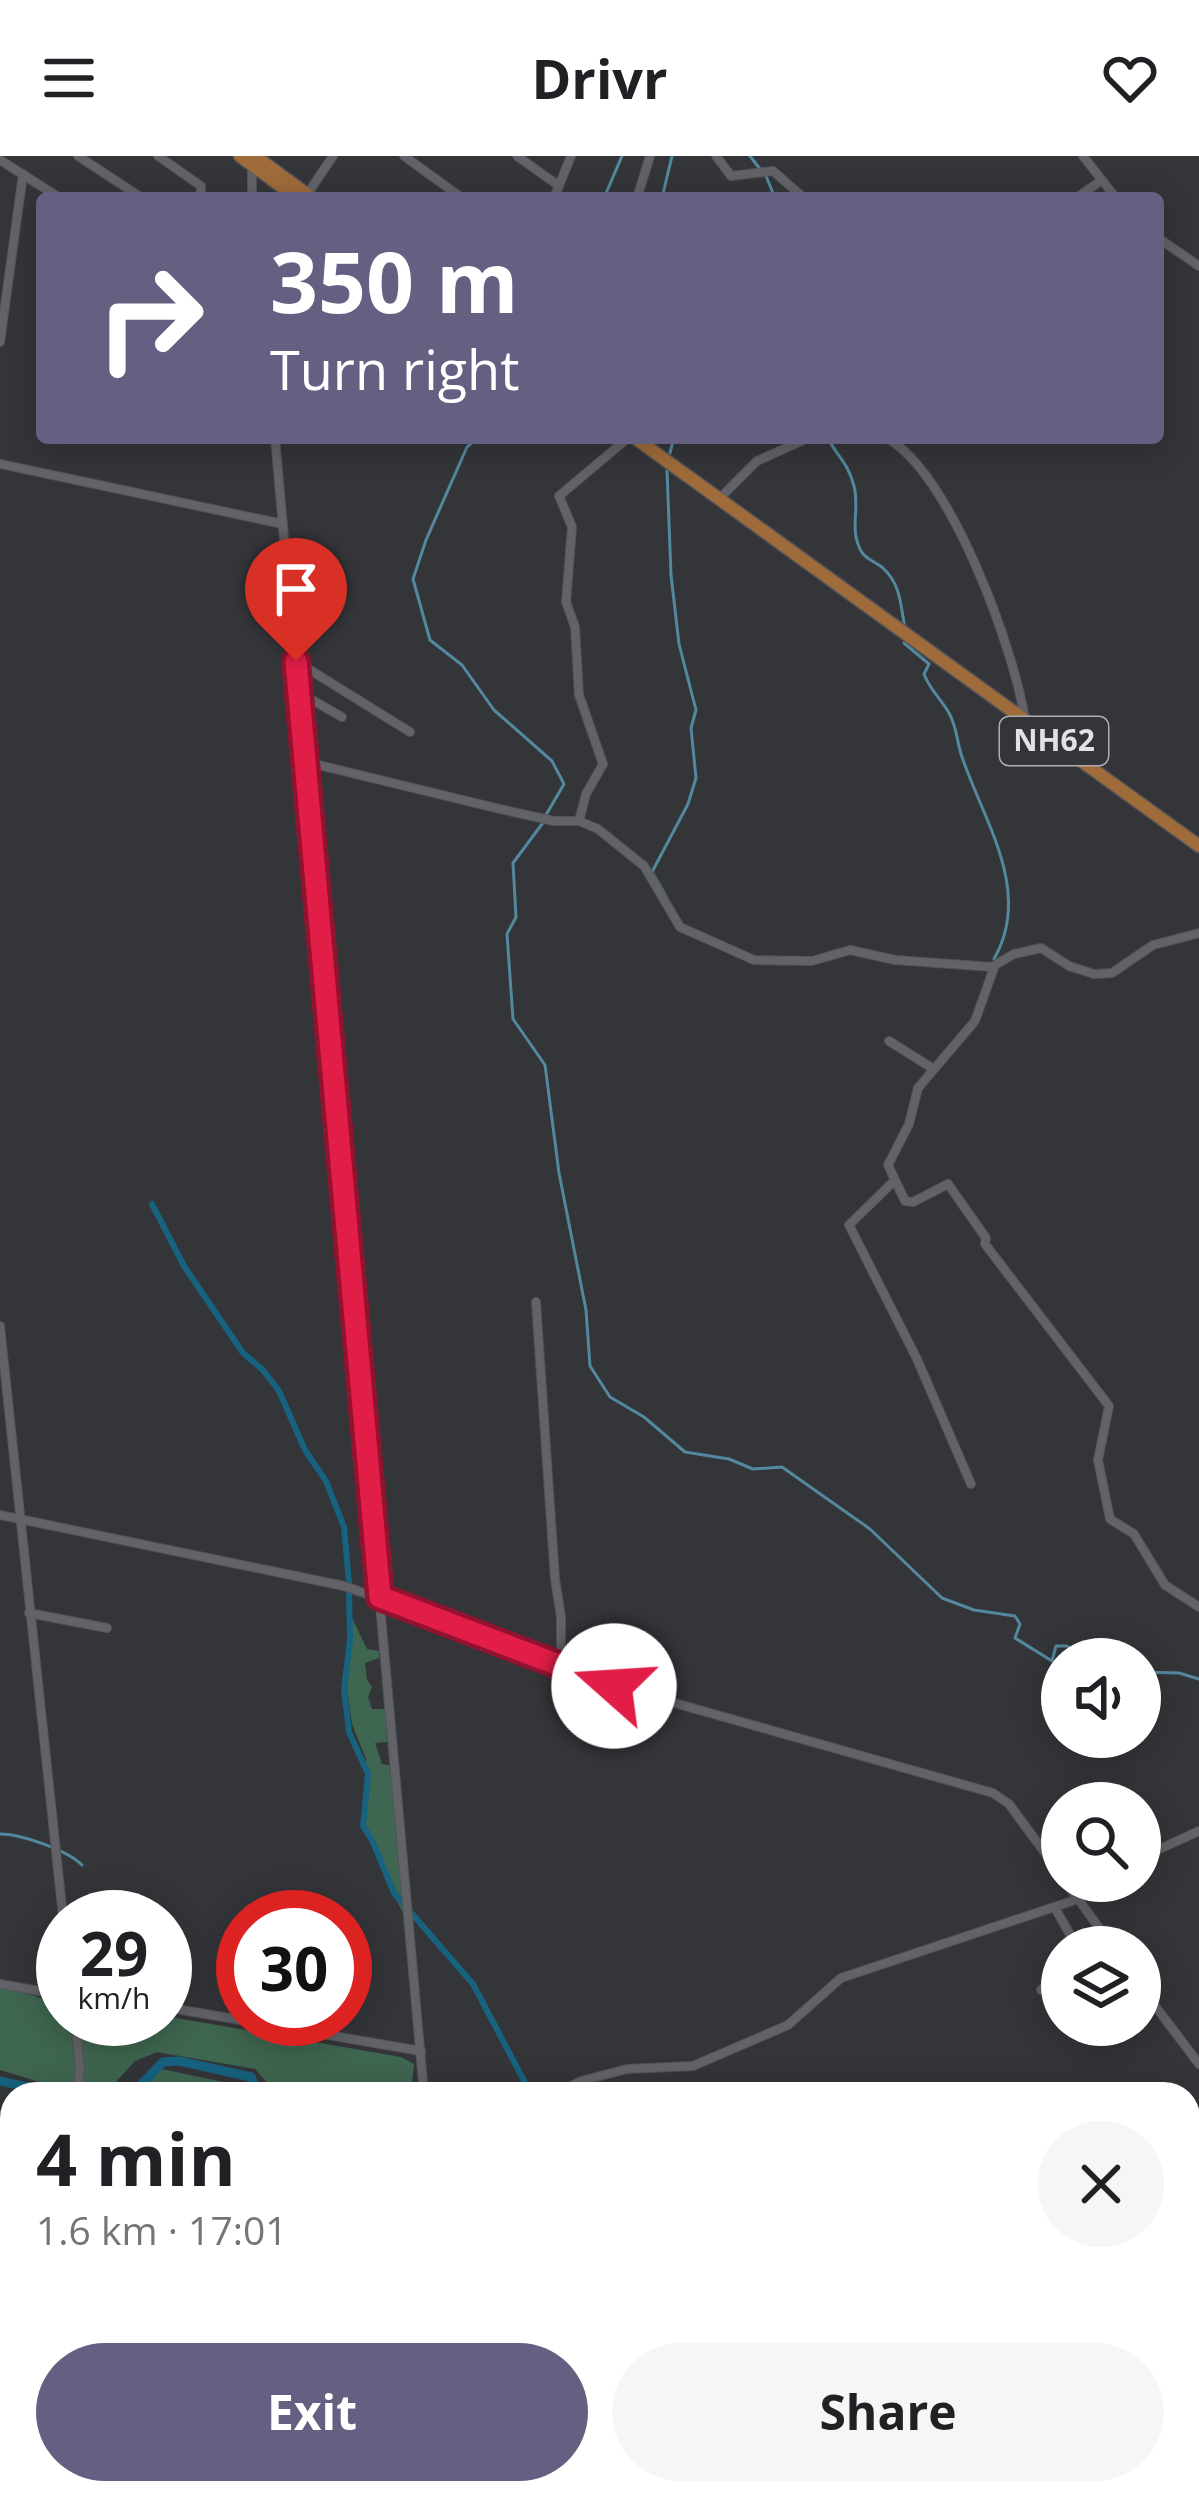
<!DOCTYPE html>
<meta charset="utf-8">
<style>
:root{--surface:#fff;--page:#f6f6f6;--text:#202124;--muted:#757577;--accent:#655f82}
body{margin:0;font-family:"Open Sans",sans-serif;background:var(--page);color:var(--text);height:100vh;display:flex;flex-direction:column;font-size:45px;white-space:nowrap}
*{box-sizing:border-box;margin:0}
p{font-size:39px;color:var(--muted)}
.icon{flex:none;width:66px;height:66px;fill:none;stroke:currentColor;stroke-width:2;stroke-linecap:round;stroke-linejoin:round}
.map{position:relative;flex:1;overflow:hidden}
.drawer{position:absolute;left:0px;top:1926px;width:1200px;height:423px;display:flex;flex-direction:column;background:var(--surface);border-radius:36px 36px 0 0;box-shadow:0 6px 30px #0003}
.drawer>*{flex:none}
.hud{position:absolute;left:36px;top:36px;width:1128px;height:252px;border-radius:12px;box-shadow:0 6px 30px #0003;background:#655f82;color:#fff;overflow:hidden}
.tools{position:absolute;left:1041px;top:1482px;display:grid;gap:24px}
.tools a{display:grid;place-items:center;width:120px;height:120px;border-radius:50%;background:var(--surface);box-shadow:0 6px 30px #0003;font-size:60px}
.speed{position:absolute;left:36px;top:1734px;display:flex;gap:24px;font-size:60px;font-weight:700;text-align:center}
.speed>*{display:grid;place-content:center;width:156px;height:156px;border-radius:50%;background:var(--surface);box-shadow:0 6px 30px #0003;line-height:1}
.speed small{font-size:30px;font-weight:400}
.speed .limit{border:18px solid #d22;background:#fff;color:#111}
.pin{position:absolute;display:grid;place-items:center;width:102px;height:102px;color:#fff;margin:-123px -51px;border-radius:50% 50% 50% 0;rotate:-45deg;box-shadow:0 0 12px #0007}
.pin .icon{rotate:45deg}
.me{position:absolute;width:132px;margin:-66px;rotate:289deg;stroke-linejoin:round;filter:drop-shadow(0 0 9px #0008)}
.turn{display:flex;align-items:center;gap:42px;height:252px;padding:0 36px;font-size:54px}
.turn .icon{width:156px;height:156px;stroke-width:2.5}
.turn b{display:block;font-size:84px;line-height:102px}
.round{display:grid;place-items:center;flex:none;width:126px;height:126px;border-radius:63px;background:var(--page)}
.summary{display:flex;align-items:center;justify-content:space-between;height:204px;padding:0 36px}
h1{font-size:72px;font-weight:700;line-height:90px}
.action{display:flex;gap:24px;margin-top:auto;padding:24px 36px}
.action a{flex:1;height:138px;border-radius:72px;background:var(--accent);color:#fff;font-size:48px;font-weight:700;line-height:138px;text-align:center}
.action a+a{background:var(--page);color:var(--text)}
header{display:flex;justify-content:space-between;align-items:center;height:156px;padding:0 36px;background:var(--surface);font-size:54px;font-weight:700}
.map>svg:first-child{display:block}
</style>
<header><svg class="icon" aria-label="menu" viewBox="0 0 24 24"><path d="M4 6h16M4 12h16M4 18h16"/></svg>Drivr<svg class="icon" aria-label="heart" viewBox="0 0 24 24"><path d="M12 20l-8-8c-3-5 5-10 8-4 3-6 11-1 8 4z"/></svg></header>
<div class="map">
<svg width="1199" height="2348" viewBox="0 0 1199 2348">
<rect width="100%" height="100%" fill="#333539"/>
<g fill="#3f6650">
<polygon points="352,1462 367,1493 379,1495 379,1502 365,1507 367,1524 372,1531 368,1541 372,1553 386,1553 387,1586 375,1587 382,1608 392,1610 405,1761 386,1724 366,1669 366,1603 352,1568 347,1533"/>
<polygon points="0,1832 33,1839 63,1853 63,1863 165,1863 165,1860 401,1901 414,1908 411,1938 277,1938 255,1913 157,1896 135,1905 113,1929 98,1935 60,1932 0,1914"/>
<polygon points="157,1912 247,1931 251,1938 133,1938"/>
<polygon points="631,2337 735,2337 740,2348 628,2348 621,2341"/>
</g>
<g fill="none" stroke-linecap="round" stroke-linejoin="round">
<g stroke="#53889e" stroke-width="3">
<polyline points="750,0 760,13"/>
<polyline points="766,20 775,42"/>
<polyline points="604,42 622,0"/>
<polyline points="662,42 672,0"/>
<polyline points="478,282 467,291 426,384 413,423 430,484 462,509 494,554 552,605 564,628 546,659"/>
<path d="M828,282C837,301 847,304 854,330C860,353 849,373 861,395C866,404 875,405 883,412C902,430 900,450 905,471"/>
<polyline points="670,297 674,282"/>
<path d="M904,487L929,508L924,518C930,534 941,543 949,557C957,571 957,587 962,601C984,666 1033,735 994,803"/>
<polyline points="542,668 513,707 516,761 507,778 513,863 545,909 559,1017 586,1154 590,1210 610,1241 644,1261 685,1296 729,1303 753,1313 782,1311 870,1373 942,1442 974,1454 1015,1460 1020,1468 1015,1482 1052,1505 1056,1490 1067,1490 1089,1503"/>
<polyline points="665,738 652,716 688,648 696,622 691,572 696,554 679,488 671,419 667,314"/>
<polyline points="1140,1516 1179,1517 1199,1523"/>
<path d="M0,1678C21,1678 67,1694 82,1709"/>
<polyline points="0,2092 12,2115"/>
<polyline points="217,2337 227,2348"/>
</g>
<g stroke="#16627f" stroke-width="6">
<polyline points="152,1048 184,1110 243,1197 263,1214 279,1235 305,1294 326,1325 344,1371 349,1427"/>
<polyline points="349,1433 350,1484 344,1533 349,1576 368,1618 363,1670 373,1686 394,1737 473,1828 531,1938"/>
<polyline points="866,2337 876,2348"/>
</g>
<g stroke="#16627f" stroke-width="9">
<polyline points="0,1925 59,1938"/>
<polyline points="132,1938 163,1906 179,1905 251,1921 258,1938"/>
<polyline points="605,2337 606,2348"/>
<polyline points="708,2337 729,2348"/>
<polyline points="648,2348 667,2337"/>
</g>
<defs>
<g id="minor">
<polyline points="78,0 142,42"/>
<polyline points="158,0 201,30 201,42"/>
<polyline points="404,0 462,42"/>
<polyline points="517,0 559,30"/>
<polyline points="716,0 731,20 773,15 804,42"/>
<polyline points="1083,0 1116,42"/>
<polyline points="0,4 60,42"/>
<polyline points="252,11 252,42"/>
<polyline points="308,37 333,0"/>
<polyline points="554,42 571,0"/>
<polyline points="637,42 650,0"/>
<polyline points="1076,42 1102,24"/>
<polyline points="1158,82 1199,110"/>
<polyline points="0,186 23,18"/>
<polyline points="275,282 424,1938"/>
<path d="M886,282C950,314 1016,498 1025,565"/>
<polyline points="0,308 283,368"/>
<polyline points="720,342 757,305 808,282"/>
<polyline points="297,506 410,576"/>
<polyline points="300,537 342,561"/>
<polyline points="306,606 500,653 554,665 579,665 598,673 644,710 680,771 754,804 812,805 850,794 895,804 993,811"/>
<polyline points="579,665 586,638 603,608 579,539 575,471 566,446 572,371 559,340 628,282"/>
<polyline points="1199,777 1153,789 1112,817 1094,818 1069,810 1041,792 1014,798 995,809 975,865 918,932 909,968 888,1009 905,1045 913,1046 948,1028 986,1082 985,1088 1109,1250 1098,1304 1110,1363 1134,1378 1165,1429 1199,1451"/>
<polyline points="889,885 932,912"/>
<polyline points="894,1025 849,1069 917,1203 971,1328"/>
<polyline points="536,1146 555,1423 561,1461 561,1512"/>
<polyline points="0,1170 63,1761"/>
<polyline points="0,1359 344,1430 496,1483 579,1520 993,1637 1009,1648 1062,1720"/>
<polyline points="29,1457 107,1472"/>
<polyline points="1140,1702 1199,1675"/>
<polyline points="1065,1725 1113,1791"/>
<polyline points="1073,1736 1091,1725"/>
<polyline points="1055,1752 1077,1791"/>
<polyline points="0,1828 45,1836 63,1831"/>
<polyline points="1140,1830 1199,1908"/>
<polyline points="1041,1834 1062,1814"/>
<polyline points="165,1851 421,1895"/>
<polyline points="75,1863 80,1911 77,1938"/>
<polyline points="556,1938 581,1925 627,1913 693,1910 788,1869 841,1822 1078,1743"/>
<polyline points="0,1976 12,1982"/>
<polyline points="1199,2000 1199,2002"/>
<polyline points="0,2064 12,2050"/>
<polyline points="0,2174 12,2178"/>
<polyline points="495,2337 535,2348"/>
<polyline points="804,2337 810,2348"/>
<polyline points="593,2348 596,2337"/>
</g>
<g id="major">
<polyline points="240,0 297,42"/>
<polyline points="255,0 312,42"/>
<polyline points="635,282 1199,690"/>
</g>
</defs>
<use href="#minor" stroke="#535357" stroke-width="10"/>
<use href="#major" stroke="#535357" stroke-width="15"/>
<use href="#minor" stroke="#626368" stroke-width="8"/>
<use href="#major" stroke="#9f6b3a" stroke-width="12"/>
</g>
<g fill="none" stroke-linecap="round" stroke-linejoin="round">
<defs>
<polyline id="route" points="296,505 380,1441 614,1530"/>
</defs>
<use href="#route" stroke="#92132f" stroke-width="30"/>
<use href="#route" stroke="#e11d48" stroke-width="21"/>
</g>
<g text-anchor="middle" stroke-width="12" stroke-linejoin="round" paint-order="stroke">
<rect fill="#333539" stroke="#aeaeb1" stroke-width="3" x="1000" y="561" width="108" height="48" rx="9"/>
<g font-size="30" font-weight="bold" fill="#e2e2e5">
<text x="1054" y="595">NH62</text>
</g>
</g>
</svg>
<div class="tools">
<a><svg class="icon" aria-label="sound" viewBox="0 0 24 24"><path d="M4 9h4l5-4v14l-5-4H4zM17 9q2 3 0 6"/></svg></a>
<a><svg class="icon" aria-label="search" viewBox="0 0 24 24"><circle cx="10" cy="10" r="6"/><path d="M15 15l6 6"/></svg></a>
<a><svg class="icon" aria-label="layers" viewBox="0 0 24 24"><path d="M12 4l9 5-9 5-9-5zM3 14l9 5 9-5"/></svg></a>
</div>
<div class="speed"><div>29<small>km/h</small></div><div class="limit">30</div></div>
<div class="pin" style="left:296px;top:505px;background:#d93025"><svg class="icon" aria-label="arrive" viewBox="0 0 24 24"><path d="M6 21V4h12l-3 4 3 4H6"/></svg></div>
<svg class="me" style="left:614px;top:1530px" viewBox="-20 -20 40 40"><circle r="19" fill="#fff"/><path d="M0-13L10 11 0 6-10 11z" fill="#e11d48"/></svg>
<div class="hud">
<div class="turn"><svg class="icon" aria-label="right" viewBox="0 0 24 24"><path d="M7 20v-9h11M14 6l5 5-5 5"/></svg><div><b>350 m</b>Turn right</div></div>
</div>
<section class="drawer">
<div class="summary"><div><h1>4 min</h1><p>1.6 km · 17:01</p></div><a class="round"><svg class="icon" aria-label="close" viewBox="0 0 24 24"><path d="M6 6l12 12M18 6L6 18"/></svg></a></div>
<div class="action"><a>Exit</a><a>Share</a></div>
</section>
</div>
